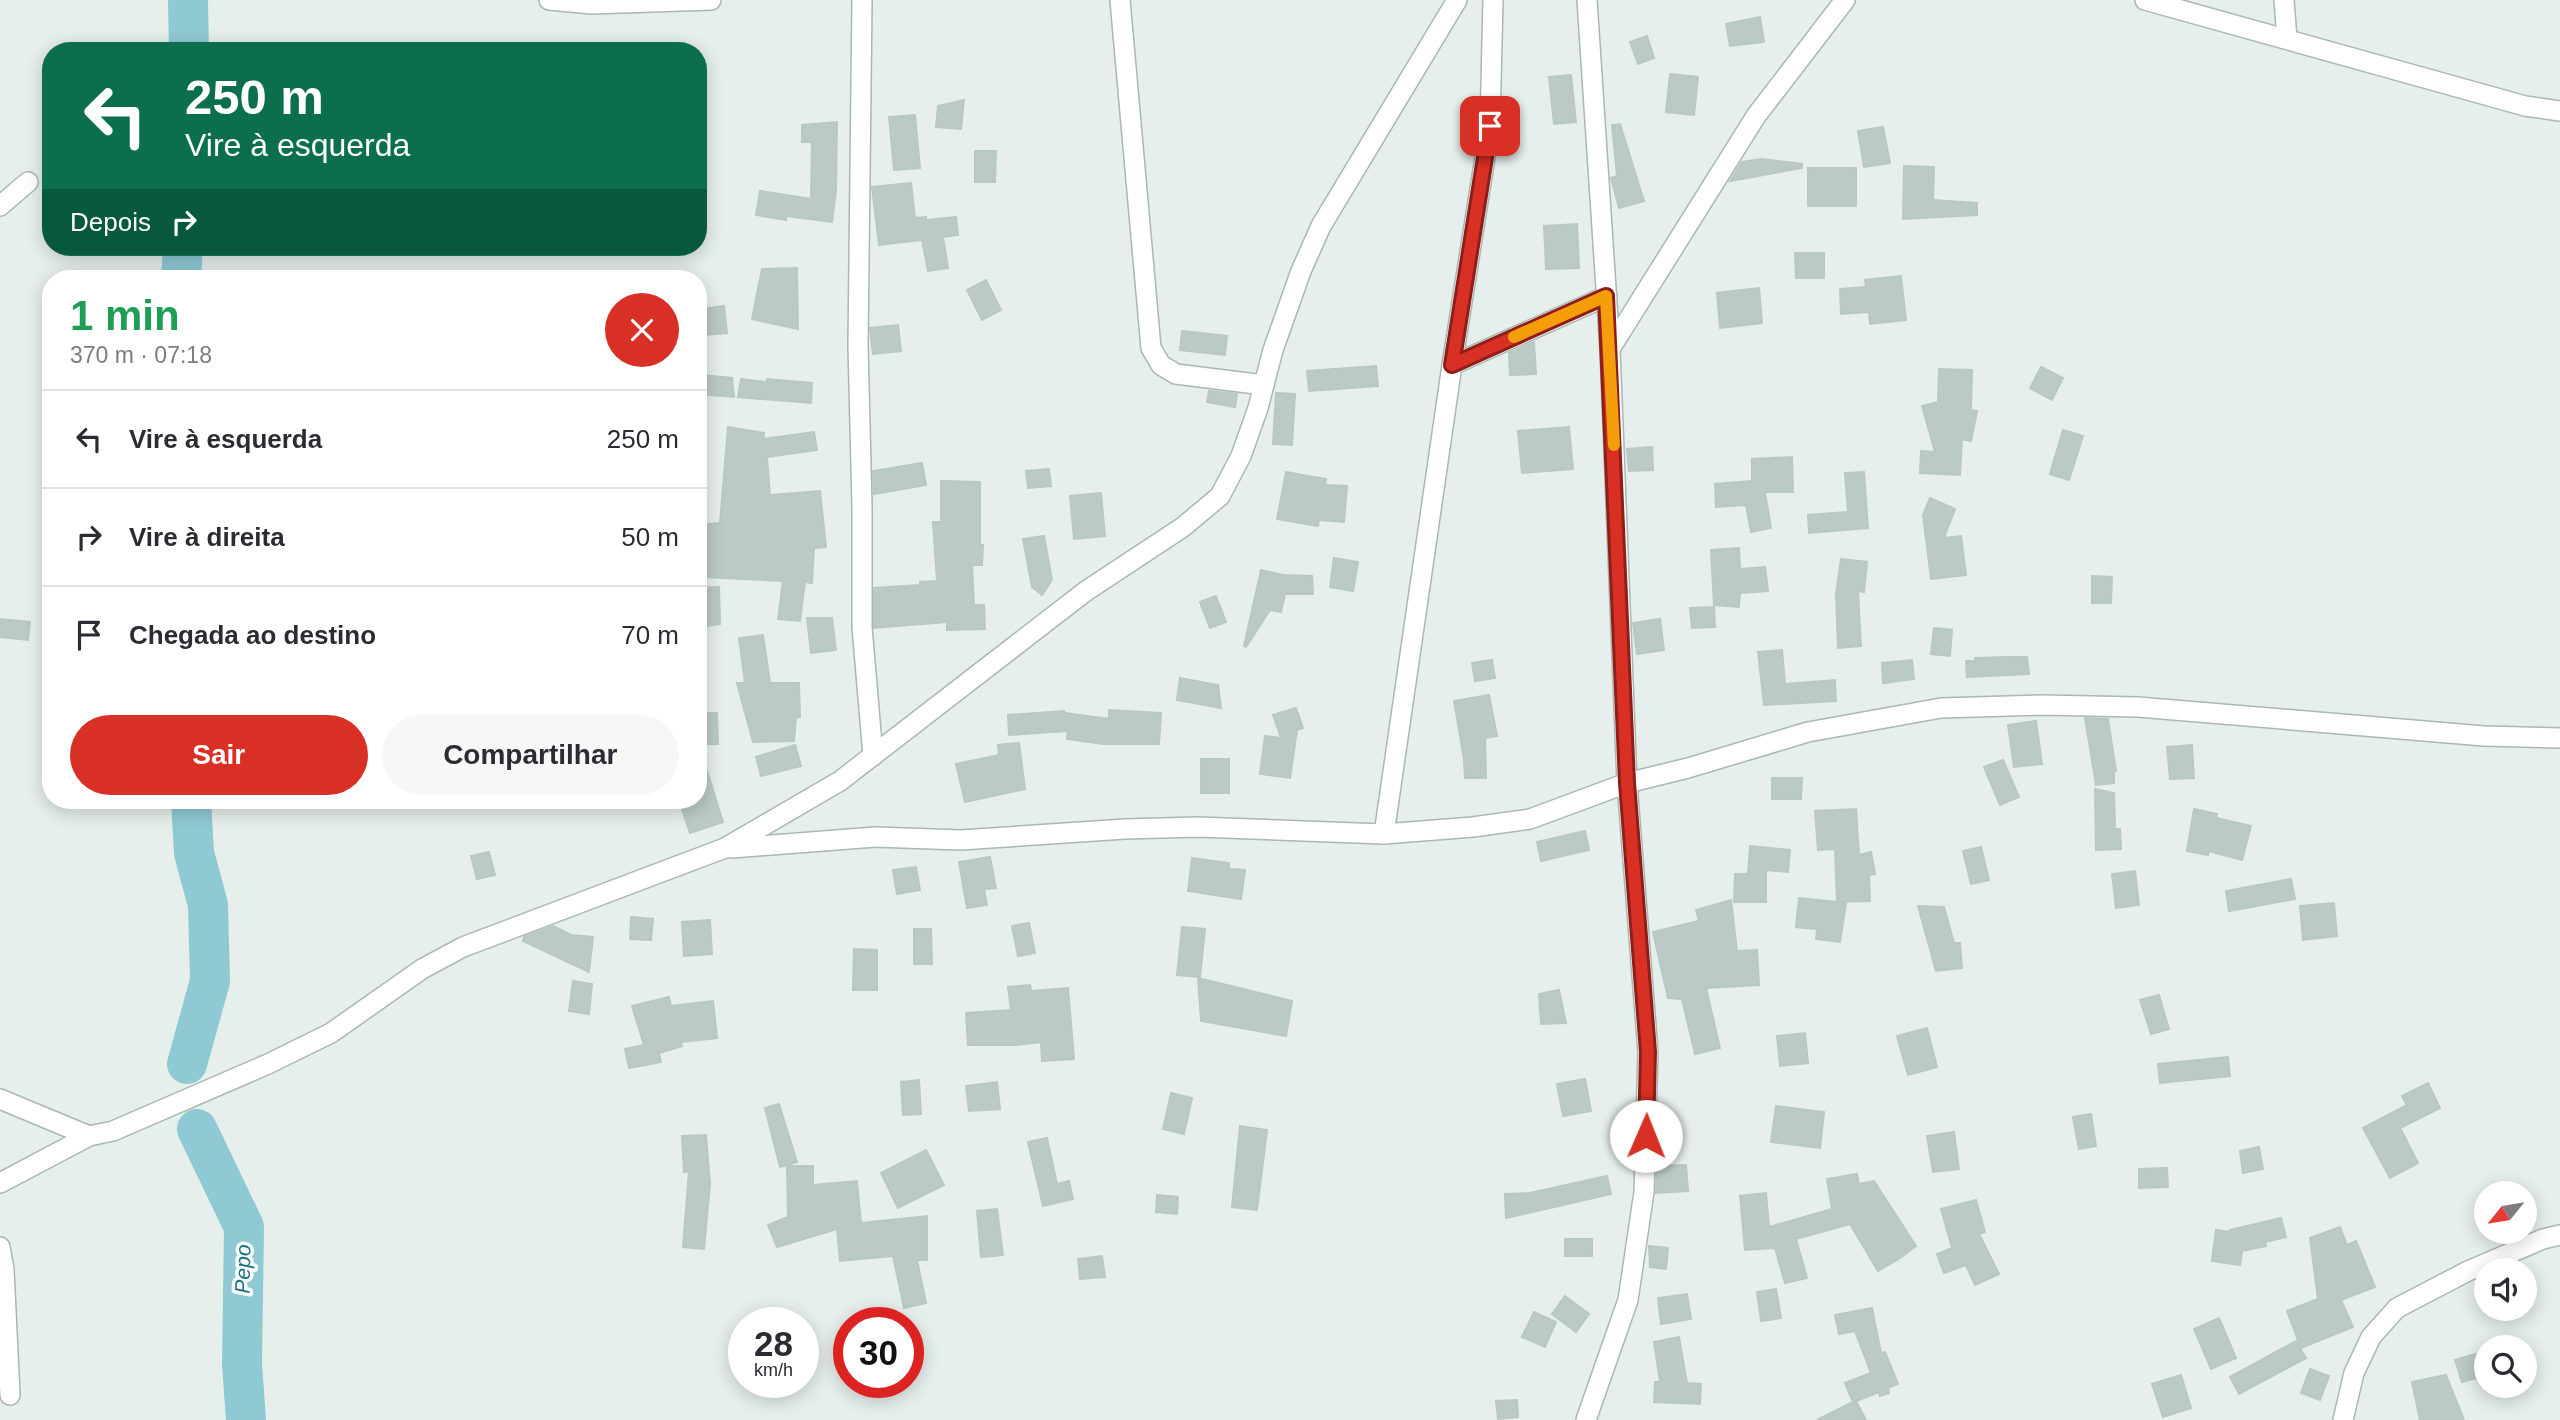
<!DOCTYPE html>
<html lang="pt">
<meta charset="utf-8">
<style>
:root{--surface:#fff;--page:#f7f7f7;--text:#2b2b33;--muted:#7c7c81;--line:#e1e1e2;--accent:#d93025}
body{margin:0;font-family:Helvetica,sans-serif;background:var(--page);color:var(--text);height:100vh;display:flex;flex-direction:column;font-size:26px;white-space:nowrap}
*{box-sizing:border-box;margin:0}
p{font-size:23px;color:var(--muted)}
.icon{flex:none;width:38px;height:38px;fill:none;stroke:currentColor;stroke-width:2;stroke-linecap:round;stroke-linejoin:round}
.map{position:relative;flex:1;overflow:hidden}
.details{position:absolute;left:42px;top:270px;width:665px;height:539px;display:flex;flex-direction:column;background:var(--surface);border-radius:28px;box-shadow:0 4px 18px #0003}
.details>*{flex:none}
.guide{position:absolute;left:42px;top:42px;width:665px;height:214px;border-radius:28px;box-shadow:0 4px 18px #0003;background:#0b6e4f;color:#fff;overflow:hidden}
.needle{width:46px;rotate:240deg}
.tools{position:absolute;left:2474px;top:1181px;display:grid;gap:14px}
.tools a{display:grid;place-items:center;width:63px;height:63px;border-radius:50%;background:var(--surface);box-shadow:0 4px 18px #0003;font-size:35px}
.speed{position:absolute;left:728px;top:1307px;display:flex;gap:14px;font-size:35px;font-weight:700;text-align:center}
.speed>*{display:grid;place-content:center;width:91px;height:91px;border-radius:50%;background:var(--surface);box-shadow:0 4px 18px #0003;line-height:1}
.speed small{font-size:18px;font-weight:400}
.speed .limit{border:10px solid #d22;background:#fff;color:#111}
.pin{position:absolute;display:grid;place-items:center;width:60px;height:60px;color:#fff;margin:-30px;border-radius:14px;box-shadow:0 4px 10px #0006}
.me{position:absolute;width:77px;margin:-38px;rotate:1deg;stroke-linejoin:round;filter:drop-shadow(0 0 5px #0008)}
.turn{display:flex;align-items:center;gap:24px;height:147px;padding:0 28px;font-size:32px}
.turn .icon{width:91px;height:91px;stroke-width:2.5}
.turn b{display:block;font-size:49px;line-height:60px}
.then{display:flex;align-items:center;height:66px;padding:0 28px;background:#0003;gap:14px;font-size:26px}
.round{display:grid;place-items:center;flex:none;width:74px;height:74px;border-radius:37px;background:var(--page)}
.headline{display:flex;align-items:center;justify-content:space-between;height:119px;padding:0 28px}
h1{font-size:42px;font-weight:600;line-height:52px;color:#1e9e55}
.cta{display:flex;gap:14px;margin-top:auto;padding:14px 28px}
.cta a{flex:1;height:80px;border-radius:42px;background:var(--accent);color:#fff;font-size:28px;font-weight:600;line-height:80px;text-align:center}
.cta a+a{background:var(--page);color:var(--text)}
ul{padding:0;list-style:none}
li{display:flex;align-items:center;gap:21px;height:98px;padding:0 28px;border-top:2px solid var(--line)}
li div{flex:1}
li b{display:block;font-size:26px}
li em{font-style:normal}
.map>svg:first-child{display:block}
</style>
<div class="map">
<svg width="2560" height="1420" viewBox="0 0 2560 1420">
<rect width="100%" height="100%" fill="#e6efeb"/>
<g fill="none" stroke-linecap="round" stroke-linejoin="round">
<g stroke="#8ec9d4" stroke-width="40">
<polyline points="188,0 189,51"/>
<polyline points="181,278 183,247"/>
<polyline points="187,1064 210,981 208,905 194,853 191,800"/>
<polyline points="197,1129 244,1227 242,1364 246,1420"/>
</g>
</g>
<g fill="#bbcac4" stroke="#b8c9c2" stroke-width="2">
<polygon points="1760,17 1764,42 1730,46 1726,24"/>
<polygon points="1647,36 1654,58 1638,64 1630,42"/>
<polygon points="1670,74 1698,77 1694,115 1666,112"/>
<polygon points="1571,75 1576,122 1554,124 1549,77"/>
<polygon points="964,100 961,129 936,127 938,106"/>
<polygon points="915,115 920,168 894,170 889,117"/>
<polygon points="837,122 836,191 832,222 786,216 786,220 756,215 760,191 811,199 812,142 802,142 802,125"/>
<polygon points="1620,124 1644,201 1619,208 1611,178 1617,176 1612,125"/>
<polygon points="1883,127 1890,163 1864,167 1858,131"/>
<polygon points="975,151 996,151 995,182 975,182"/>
<polygon points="1761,159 1802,164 1802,168 1730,181 1742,162"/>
<polygon points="1904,166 1934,167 1933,200 1977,203 1977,215 1903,219"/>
<rect x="1808" y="168" width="48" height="38"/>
<polygon points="911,183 915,218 926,217 926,220 956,217 958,235 943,237 948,268 928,271 922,240 879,245 872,187"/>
<polygon points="1577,224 1579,268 1546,269 1544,226"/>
<polygon points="1795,253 1824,253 1824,278 1796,278"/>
<polygon points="797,268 798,329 752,319 762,269"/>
<polygon points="1901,276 1906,320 1870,324 1869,312 1841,314 1840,289 1866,287 1865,280"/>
<polygon points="986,280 1001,310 982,320 967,290"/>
<polygon points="1759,288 1762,323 1720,328 1717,293"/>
<polygon points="724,306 727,333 705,335 702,309"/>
<polygon points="898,325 901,351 873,354 870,328"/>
<polygon points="1182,331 1227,336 1225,355 1180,350"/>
<polygon points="1534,342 1536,374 1510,375 1509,353"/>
<polygon points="1376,366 1378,386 1309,391 1307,371"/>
<polygon points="2041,367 2063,378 2052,400 2030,388"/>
<polygon points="1939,369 1972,370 1971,410 1977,411 1971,441 1962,439 1960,475 1920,473 1921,451 1935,452 1922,406 1938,402"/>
<polygon points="701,375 732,378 734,397 699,394"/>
<polygon points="741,379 767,382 767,379 812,383 811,403 738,397"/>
<polygon points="1209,391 1237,394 1235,407 1207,402"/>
<polygon points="1276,393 1295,394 1292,445 1273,444"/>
<polygon points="728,427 764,433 763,439 814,432 817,450 767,457 770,495 820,491 826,547 814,548 812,583 805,582 800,621 778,619 783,581 703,577 699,525 720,523"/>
<polygon points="1569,427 1573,469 1522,473 1518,431"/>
<polygon points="2063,430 2083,436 2069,480 2050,474"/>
<polygon points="1652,447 1653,470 1629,471 1627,449"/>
<polygon points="1792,457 1793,492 1765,492 1771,528 1751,532 1746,505 1716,507 1715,484 1752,481 1752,459"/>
<polygon points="922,463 926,485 874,494 873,471"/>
<polygon points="1049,469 1051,486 1028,488 1026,471"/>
<polygon points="1286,472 1326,479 1325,485 1347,486 1344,522 1319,520 1318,526 1277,519"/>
<polygon points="1864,472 1868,528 1809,533 1808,515 1848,512 1845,473"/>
<polygon points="941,481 980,482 980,545 983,545 982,565 972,565 974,605 984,605 985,629 947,630 947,622 874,628 874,588 920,585 920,582 937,581 933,522 941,522"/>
<polygon points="1101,493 1105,536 1074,539 1070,496"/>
<polygon points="1930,498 1955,509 1944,538 1961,536 1966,575 1931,579 1923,515"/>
<polygon points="1044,536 1052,580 1042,595 1032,587 1023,539"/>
<polygon points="1739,548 1740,569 1765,567 1768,591 1740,593 1739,607 1714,605 1711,550"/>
<polygon points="1334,558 1358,562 1353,591 1330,587"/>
<polygon points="1841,559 1867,562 1864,592 1858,591 1861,646 1838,648 1836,593"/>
<polygon points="1261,570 1283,575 1312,576 1313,594 1285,594 1281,612 1270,610 1246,647 1244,646"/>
<polygon points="2092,576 2112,577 2111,603 2092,603"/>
<polygon points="719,587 720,624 698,627 698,588"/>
<polygon points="1216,596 1226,622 1210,628 1200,602"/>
<polygon points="1714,607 1715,627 1692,628 1690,608"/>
<polygon points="807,618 832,618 836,650 811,653"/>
<polygon points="0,619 30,622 28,640 0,637"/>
<polygon points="1660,619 1664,650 1637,654 1633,623"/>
<polygon points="1934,628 1952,630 1950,656 1931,654"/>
<polygon points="763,635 770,683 799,683 800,717 796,717 794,741 753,742 737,683 745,683 739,638"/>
<polygon points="1782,650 1785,684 1835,680 1836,701 1764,705 1758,652"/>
<polygon points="2008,657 2027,657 2029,674 1967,677 1966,661 1975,661 1975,658"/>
<polygon points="1492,660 1495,678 1475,681 1472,663"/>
<polygon points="1912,660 1914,679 1883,683 1882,663"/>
<polygon points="1180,678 1218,685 1221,708 1177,700"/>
<polygon points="1489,695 1497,736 1485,738 1486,778 1465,778 1464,759 1454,701"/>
<polygon points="1296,708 1303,728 1297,730 1290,778 1260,774 1265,736 1281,738 1273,715"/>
<polygon points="1109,710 1161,713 1159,744 1103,744 1067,739 1068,731 1009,735 1008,715 1064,711 1065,713 1109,719"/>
<polygon points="698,713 717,713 718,744 698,744"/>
<polygon points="2085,718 2108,719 2116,771 2114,771 2114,783 2096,785"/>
<polygon points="2036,721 2042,764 2014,767 2008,725"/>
<polygon points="1019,743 1025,789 965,802 956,764 999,755 998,745"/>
<polygon points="795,745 801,766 761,776 756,757"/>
<polygon points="2192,745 2194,778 2170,779 2167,747"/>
<polygon points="698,755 702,755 723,822 690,833 679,800 698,800"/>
<rect x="1201" y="759" width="28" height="34"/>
<polygon points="2003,760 2019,797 2000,805 1984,767"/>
<polygon points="1772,778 1802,778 1801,799 1772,799"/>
<polygon points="2095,789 2114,793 2115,829 2120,829 2121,849 2096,850"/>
<polygon points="1856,809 1859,855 1871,852 1875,874 1869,875 1870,901 1837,902 1835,849 1818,850 1815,811"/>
<polygon points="2194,809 2217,814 2216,818 2251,826 2242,860 2209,851 2208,855 2187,851"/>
<polygon points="1585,831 1589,850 1541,861 1537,842"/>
<polygon points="1750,846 1790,850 1788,872 1766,870 1766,902 1734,902 1735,874 1748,874"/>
<polygon points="1981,847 1989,880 1971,884 1963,851"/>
<polygon points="489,852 495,875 477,879 471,856"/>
<polygon points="990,857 996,888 984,889 987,905 967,908 959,862"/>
<polygon points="1192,858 1229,863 1229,869 1245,870 1241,899 1188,891"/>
<polygon points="916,867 920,890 897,894 893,870"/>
<polygon points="2135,871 2139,905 2116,908 2112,874"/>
<polygon points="2291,879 2295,899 2229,911 2226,891"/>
<polygon points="1799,898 1846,903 1840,942 1816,939 1817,929 1796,927"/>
<polygon points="1731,900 1737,951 1757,950 1759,985 1706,988 1720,1048 1695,1054 1682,999 1668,998 1653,932 1699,921 1696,910"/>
<polygon points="2334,903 2337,936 2303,940 2300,906"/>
<polygon points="1918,906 1944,907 1954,943 1960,943 1962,968 1936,971"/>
<polygon points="631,917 653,919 651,940 630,939"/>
<polygon points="710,920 712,954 684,956 682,922"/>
<polygon points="1029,923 1035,953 1018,956 1012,926"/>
<polygon points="553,926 571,935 593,937 589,972 523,941 524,937"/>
<polygon points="1182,927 1205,929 1200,977 1177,975"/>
<polygon points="914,929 931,929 932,964 914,964"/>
<polygon points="854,949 877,950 877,990 853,990"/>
<polygon points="1198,978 1292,1001 1286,1036 1201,1021"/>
<polygon points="573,981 592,984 589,1014 569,1011"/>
<polygon points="1030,985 1031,991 1068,988 1074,1059 1042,1061 1041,1042 1015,1045 968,1045 966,1013 1011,1010 1008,987"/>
<polygon points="1559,990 1566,1023 1541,1024 1539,994"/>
<polygon points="2159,995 2169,1029 2151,1034 2140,1000"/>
<polygon points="669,997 671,1006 713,1001 717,1038 681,1042 682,1046 659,1053 661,1062 629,1068 625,1049 644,1045 632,1006"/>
<polygon points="1927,1028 1937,1067 1908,1075 1897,1036"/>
<polygon points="1805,1033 1808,1063 1780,1066 1777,1036"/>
<polygon points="2228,1057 2230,1076 2160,1083 2158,1064"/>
<polygon points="1585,1079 1591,1111 1563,1116 1557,1084"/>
<polygon points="919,1080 921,1114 903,1115 901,1082"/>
<polygon points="997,1082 1000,1109 969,1111 966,1086"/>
<polygon points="2428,1083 2440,1108 2400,1128 2418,1163 2390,1178 2363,1128 2407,1105 2402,1096"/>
<polygon points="1171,1093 1192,1098 1184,1134 1163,1129"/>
<polygon points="779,1104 797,1162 780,1167 765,1108"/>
<polygon points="1776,1106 1824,1112 1820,1148 1771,1142"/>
<polygon points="2091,1114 2096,1146 2079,1149 2073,1117"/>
<polygon points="1240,1126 1267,1130 1257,1210 1232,1207"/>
<polygon points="1954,1132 1959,1169 1933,1172 1927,1136"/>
<polygon points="706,1135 710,1184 704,1249 683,1247 689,1171 684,1172 682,1136"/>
<polygon points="1047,1138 1057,1184 1069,1181 1073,1199 1043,1206 1028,1142"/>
<polygon points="2259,1147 2263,1169 2243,1173 2240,1151"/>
<polygon points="926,1150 944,1185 898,1208 881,1173"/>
<polygon points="1686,1165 1688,1191 1656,1193 1657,1166"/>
<polygon points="787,1166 813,1166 813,1185 857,1181 861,1223 927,1216 927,1260 917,1260 926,1303 904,1308 893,1256 840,1261 837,1229 777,1247 768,1225 788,1217"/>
<polygon points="2167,1168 2168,1187 2139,1188 2139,1169"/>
<polygon points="1857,1174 1859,1184 1874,1181 1916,1246 1900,1258 1878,1271 1850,1224 1796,1239 1807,1278 1785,1283 1775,1248 1745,1250 1740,1196 1766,1193 1769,1227 1832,1209 1827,1179"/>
<polygon points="1607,1176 1611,1194 1506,1218 1505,1194 1530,1193"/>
<polygon points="1157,1195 1178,1197 1177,1214 1156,1212"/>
<polygon points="1976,1200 1985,1232 1979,1234 1999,1274 1975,1285 1966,1265 1944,1273 1937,1254 1952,1248 1941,1209"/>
<polygon points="997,1209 1003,1255 981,1257 977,1211"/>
<polygon points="2281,1218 2286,1237 2265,1242 2266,1246 2242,1251 2240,1265 2212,1261 2216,1230 2230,1232 2230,1230"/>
<polygon points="2340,1227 2347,1245 2356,1241 2375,1287 2341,1300 2353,1327 2301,1348 2287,1311 2318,1299 2310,1238"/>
<rect x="1565" y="1239" width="27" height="17"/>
<polygon points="1649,1246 1668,1248 1666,1269 1650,1267"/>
<polygon points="1102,1256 1105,1277 1080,1279 1078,1259"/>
<polygon points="1776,1289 1781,1318 1761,1321 1757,1292"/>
<polygon points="1687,1294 1691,1319 1661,1324 1658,1298"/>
<polygon points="1565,1296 1589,1314 1576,1332 1552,1314"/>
<polygon points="1872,1308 1881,1353 1885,1352 1898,1384 1888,1388 1889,1393 1880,1396 1879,1392 1856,1401 1866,1420 1817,1420 1853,1402 1845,1383 1871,1373 1855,1331 1839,1334 1835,1315"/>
<polygon points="1534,1312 1556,1322 1545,1347 1522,1337"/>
<polygon points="2219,1318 2236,1358 2211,1369 2194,1329"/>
<polygon points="1679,1337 1687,1383 1701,1384 1700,1404 1654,1402 1655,1382 1660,1382 1654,1342"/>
<polygon points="2296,1341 2306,1358 2239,1394 2230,1377"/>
<polygon points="2482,1352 2487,1375 2462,1382 2455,1360"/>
<polygon points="2310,1369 2329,1376 2320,1400 2301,1393"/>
<polygon points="2181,1375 2191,1408 2163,1417 2152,1384"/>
<polygon points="2446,1375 2464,1420 2420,1420 2412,1382"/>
<polygon points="1517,1400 1518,1417 1498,1419 1496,1401"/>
</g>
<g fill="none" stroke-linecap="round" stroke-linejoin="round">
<defs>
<g id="minor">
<polyline points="549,0 592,4 711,0"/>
<polyline points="862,0 858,346 862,507 862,627 873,756"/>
<polyline points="1120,0 1151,348 1161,365 1176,374 1264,385"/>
<polyline points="2145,0 2525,106 2560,111"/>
<polyline points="2284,0 2287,39"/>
<polyline points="0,206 28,182"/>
<polyline points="1610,349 1756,116 1845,0"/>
<polyline points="1452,365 1607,296"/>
<polyline points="1384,834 1452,365 1490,126 1493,0"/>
<polyline points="732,848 875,837 961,840 1125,829 1198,827 1384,834 1473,827 1530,819 1627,783 1688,768 1808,732 1941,708 2042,705 2138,707 2484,736 2560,738"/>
<polyline points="0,1099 89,1136"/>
<polyline points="0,1183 89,1136 113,1131 268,1064 331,1033 422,969 463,947 725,848 840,781 1086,591 1183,527 1220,496 1241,456 1258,408 1273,350 1301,271 1321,226 1457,0"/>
<polyline points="0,1247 4,1269 10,1395"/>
<polyline points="1586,1420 1628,1300 1644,1192 1648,1052 1627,783 1610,349 1587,0"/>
<polyline points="2343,1420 2354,1373 2371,1337 2397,1308 2468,1271 2543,1239 2560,1235"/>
</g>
</defs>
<use href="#minor" stroke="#a8b8b2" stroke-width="22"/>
<use href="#minor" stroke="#fff" stroke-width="19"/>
</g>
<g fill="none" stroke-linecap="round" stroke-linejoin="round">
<defs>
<polyline id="route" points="1490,126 1452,365 1606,296 1627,783 1648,1052 1646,1136"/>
</defs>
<use href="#route" stroke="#8d1f18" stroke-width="18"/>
<use href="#route" stroke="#d93025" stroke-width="12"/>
<polyline stroke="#f59e0b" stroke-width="12" points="1514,337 1606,296 1614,445"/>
</g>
<g text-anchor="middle" stroke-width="7" stroke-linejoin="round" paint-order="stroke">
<g font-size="21" font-style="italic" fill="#1c6f80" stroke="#f7fbf9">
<text transform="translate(243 1269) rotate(-89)" y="7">Pepo</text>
</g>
</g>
</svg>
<div class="tools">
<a><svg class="needle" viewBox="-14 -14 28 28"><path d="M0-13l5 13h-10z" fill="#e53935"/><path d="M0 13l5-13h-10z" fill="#7c7c81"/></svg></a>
<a><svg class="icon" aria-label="sound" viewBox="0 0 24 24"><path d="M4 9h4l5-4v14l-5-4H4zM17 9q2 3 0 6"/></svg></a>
<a><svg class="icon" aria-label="search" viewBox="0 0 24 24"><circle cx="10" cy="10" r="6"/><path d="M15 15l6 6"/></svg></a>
</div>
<div class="speed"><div>28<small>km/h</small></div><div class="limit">30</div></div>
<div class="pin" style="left:1490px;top:126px;background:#d93025"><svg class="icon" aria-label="arrive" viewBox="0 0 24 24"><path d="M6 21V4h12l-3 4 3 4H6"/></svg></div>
<svg class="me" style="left:1646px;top:1136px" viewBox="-20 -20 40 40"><circle r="19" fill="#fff"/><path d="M0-13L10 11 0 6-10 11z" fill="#d93025"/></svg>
<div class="guide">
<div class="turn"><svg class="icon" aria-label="left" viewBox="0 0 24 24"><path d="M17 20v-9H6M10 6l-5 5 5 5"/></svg><div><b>250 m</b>Vire à esquerda</div></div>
<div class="then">Depois<svg class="icon" aria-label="right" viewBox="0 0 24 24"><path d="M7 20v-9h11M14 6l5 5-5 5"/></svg></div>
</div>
<section class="details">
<div class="headline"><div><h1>1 min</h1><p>370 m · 07:18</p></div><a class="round" style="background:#d93025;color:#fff"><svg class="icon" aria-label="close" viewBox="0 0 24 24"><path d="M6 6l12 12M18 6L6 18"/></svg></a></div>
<ul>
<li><svg class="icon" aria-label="left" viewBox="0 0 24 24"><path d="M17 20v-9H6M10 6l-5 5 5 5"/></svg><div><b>Vire à esquerda</b></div><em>250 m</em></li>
<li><svg class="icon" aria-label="right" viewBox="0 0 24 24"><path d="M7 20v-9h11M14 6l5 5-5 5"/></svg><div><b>Vire à direita</b></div><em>50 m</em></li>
<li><svg class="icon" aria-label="arrive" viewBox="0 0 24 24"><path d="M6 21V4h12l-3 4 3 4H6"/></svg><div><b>Chegada ao destino</b></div><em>70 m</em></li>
</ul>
<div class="cta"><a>Sair</a><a>Compartilhar</a></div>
</section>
</div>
